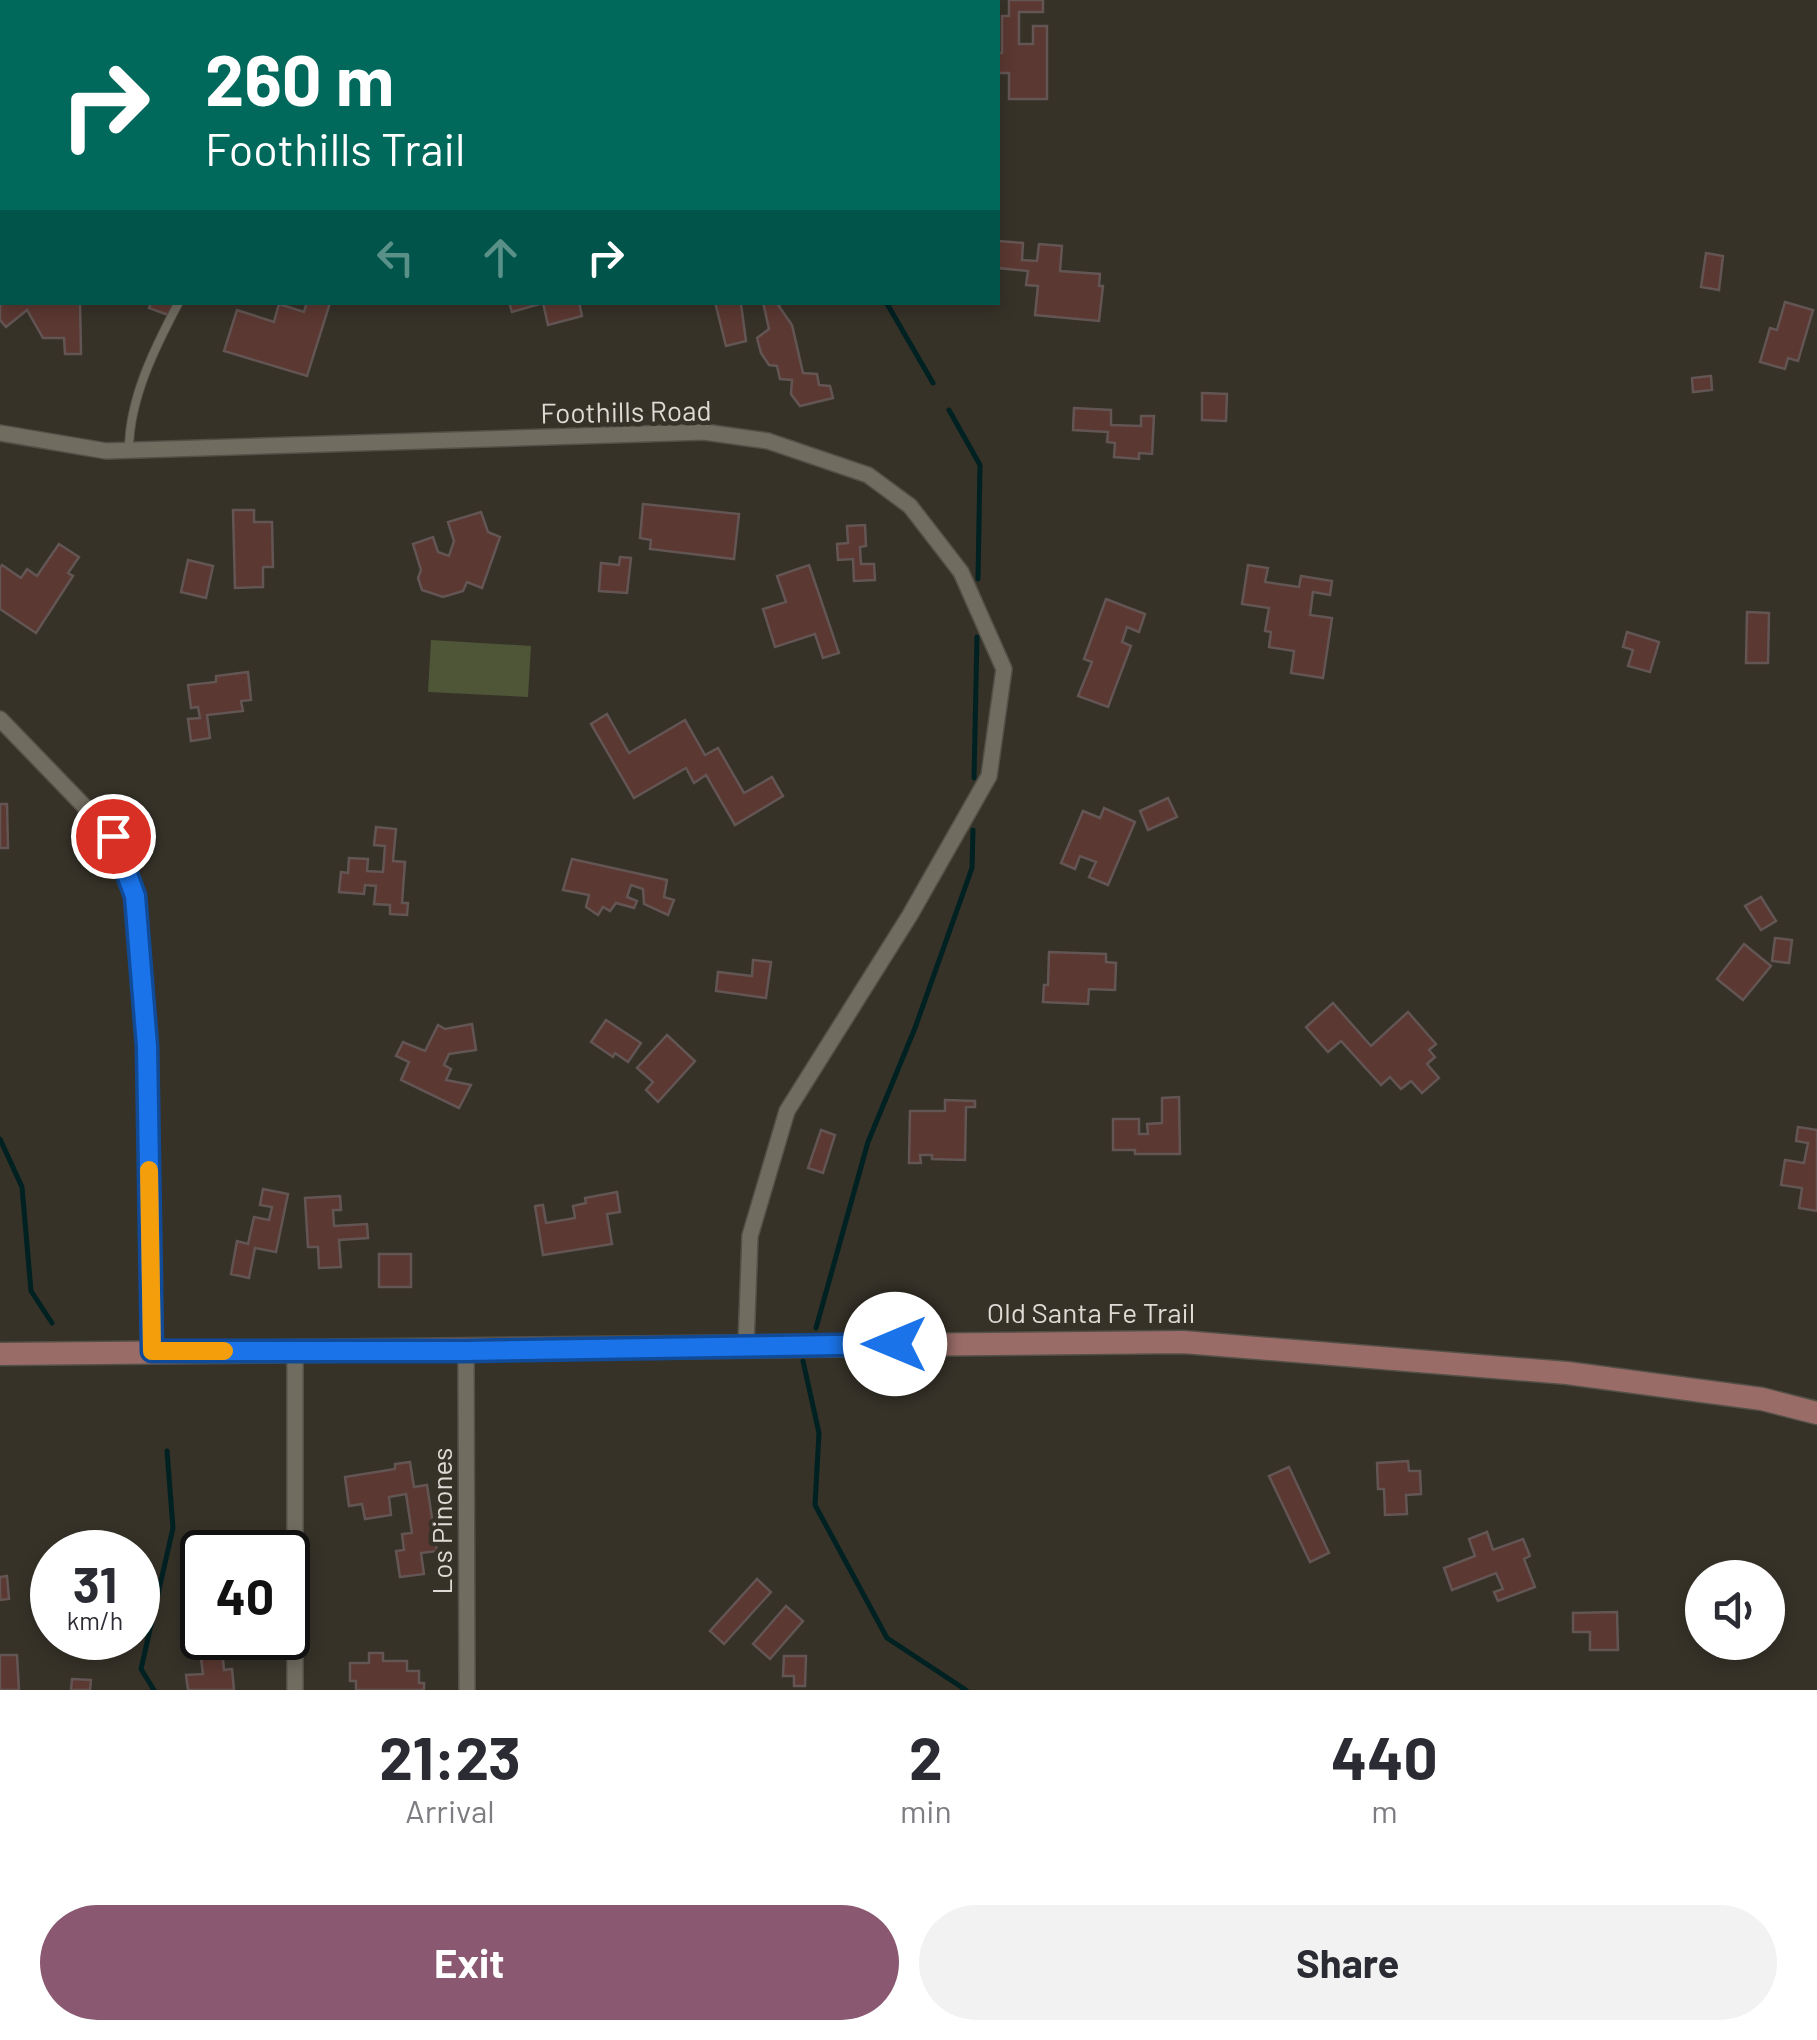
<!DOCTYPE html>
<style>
:root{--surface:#fff;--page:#f2f2f3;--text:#2b2b33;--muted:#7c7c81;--accent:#8a5871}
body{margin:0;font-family:Barlow,sans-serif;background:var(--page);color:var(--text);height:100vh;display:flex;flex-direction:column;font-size:38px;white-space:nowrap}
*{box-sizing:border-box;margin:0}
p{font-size:32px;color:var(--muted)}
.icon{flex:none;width:55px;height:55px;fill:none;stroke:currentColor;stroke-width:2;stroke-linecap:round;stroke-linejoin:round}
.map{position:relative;height:1690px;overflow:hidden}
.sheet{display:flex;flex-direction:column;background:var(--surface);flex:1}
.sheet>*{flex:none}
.banner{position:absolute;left:0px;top:0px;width:1000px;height:305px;box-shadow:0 5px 15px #0003;background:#00695c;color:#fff;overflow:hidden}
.buttons{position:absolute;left:1685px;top:1560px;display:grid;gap:20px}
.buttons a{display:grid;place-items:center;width:100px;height:100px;border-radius:50%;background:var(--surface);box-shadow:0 5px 15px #0003;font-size:50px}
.speed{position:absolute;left:30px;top:1530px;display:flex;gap:20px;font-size:50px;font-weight:700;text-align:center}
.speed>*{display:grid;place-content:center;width:130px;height:130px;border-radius:50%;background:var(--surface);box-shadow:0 5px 15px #0003;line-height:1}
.speed small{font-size:25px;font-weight:400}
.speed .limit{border:5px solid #111;border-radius:15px;background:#fff;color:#111}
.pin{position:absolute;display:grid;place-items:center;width:85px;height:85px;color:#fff;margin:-42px;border:5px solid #fff;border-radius:50%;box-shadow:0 2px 10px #0007}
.me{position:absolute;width:110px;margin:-55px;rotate:270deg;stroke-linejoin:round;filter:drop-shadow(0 0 8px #0008)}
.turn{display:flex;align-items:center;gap:35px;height:210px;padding:0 40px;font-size:45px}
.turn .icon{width:130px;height:130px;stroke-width:2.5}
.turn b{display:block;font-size:70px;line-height:85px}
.lanes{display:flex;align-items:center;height:95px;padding:0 40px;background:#0003;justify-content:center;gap:50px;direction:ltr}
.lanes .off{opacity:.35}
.eta{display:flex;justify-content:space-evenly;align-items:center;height:170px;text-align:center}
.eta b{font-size:60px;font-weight:700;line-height:70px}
.primary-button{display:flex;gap:20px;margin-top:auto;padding:20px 40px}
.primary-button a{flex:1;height:115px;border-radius:60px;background:var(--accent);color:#fff;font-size:40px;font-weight:700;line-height:115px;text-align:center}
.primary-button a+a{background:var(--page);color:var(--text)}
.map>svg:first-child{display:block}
</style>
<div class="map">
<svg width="1817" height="1690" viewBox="0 0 1817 1690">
<rect width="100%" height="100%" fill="#363228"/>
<polygon fill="#4f5637" points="431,640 531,646 528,697 428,692"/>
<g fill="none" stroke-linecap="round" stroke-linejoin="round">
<g stroke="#002122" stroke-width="5">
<polyline points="804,0 805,2"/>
<polyline points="886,302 933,383"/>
<polyline points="949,410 980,465 978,579"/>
<polyline points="974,778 977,637"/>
<polyline points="0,1139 22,1187 31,1291 52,1323"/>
<polyline points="816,1328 868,1142 915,1028 972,868 973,830"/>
<polyline points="803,1361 819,1433 815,1505 887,1638 966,1690"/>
<polyline points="154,1690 141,1669 173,1528 167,1451"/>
</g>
</g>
<g fill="#5b3832" stroke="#635553" stroke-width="2.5">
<polygon points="1009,0 1043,0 1043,12 1019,12 1019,44 1033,44 1033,26 1047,26 1047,99 1009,99 1009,73 998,73 998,53 1002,53 1002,16 1009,16"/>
<polygon points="998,241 1023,243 1022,260 1037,261 1039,244 1062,246 1060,271 1100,274 1099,286 1103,286 1099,321 1035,315 1038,286 1026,285 1028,271 998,268"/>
<polygon points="1706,253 1723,256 1719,290 1701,287"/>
<polygon points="0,298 2,302 80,302 81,354 65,354 64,338 43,338 27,310 6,327 0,320"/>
<polygon points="151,302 175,302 171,316 149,308"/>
<polygon points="307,302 330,303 307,376 224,351 237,310 274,322 279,304 304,312"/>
<polygon points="509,302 579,302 582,316 548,325 543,303 512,312"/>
<polygon points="715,302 749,302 741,304 746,341 726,346"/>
<polygon points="763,302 788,302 778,305 792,325 803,373 817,374 819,385 830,386 833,398 800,406 791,394 792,380 780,379 777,366 769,365 761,353 757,338 769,329"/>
<polygon points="1785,302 1813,310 1798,361 1788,358 1785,369 1760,362 1770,328 1777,330"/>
<polygon points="1711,376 1712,390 1693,392 1692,378"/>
<polygon points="1202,393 1227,394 1226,421 1202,420"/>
<polygon points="1074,408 1111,410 1111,425 1141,426 1141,416 1154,416 1152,454 1139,453 1139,459 1114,457 1115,443 1107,442 1108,432 1073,430"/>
<polygon points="643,504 739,514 734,559 650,549 651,540 640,538"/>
<polygon points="233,510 254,510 254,522 272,522 273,567 263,567 263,587 235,588"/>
<polygon points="481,512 488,532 500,537 482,588 467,582 463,591 443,597 422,590 418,578 421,570 413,544 433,537 438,552 449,556 454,541 448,522"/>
<polygon points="865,525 866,546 860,547 861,564 874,564 875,580 854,581 853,559 838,560 837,544 848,543 847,526"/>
<polygon points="59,544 79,557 68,573 73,576 36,633 0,609 0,568 2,565 21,578 27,569 37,576"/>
<polygon points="620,557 631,558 627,593 599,591 601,563 619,565"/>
<polygon points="188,560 213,566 206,598 181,592"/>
<polygon points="809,565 839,653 823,658 815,634 775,647 763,609 786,602 777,576"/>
<polygon points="1248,565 1268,568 1265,582 1299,587 1301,576 1332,581 1330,595 1313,592 1310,615 1332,618 1323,678 1291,673 1294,651 1269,647 1271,632 1265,631 1269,608 1242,604"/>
<polygon points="1106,599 1145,614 1139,632 1127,627 1122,642 1131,646 1108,707 1078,696 1092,662 1084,659"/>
<polygon points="1747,612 1769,613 1768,663 1746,663"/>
<polygon points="1627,632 1659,642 1650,672 1628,666 1633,650 1623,647"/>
<polygon points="248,672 251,700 241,701 243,711 207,715 210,738 191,741 188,719 200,718 198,707 191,708 188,685 216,682 216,676"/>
<polygon points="607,714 629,753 685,720 705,755 718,748 744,793 772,777 783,796 735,825 706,775 694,783 686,768 634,798 591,724"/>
<polygon points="1168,798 1177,817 1148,830 1140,811"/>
<polygon points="0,804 7,804 8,848 0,848"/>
<polygon points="1104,808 1135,822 1108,885 1089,877 1096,862 1080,856 1075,869 1061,863 1083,811 1100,818"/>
<polygon points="376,827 396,829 393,861 405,862 402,903 408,903 407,915 390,914 390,905 374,904 376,886 365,885 364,894 339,892 341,872 348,873 349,858 368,859 367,871 383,872 385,846 374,845"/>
<polygon points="572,859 667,880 664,897 674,900 668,915 644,904 643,889 631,885 627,897 637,901 634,908 616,903 610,911 603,907 598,915 586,907 589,895 563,890"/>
<polygon points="1761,897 1776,921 1761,930 1745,906"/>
<polygon points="1775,938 1792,940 1789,963 1772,961"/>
<polygon points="1744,944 1771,966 1743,1000 1717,979"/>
<polygon points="1049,952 1106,954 1106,962 1116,963 1115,990 1089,989 1088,1004 1043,1002 1044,985 1048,985"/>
<polygon points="753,960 771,962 766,998 716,991 718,972 752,976"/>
<polygon points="1333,1003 1371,1046 1408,1012 1436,1044 1429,1050 1435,1057 1427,1064 1439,1078 1422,1093 1411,1081 1401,1089 1390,1077 1381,1085 1341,1041 1328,1052 1306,1027"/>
<polygon points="606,1020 641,1043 628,1062 615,1053 613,1057 591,1042"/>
<polygon points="472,1024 476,1050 449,1054 444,1065 451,1069 446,1080 471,1085 459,1108 401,1080 409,1062 396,1056 403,1042 425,1051 438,1025 445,1029"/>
<polygon points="667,1035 695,1061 658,1102 646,1090 653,1082 637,1068"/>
<polygon points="1179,1097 1180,1154 1135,1154 1135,1150 1113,1150 1113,1119 1139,1119 1139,1134 1148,1134 1147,1124 1162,1123 1162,1098"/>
<polygon points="945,1100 975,1101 975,1107 966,1107 965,1160 932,1159 932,1155 920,1155 921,1163 909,1163 910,1111 945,1111"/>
<polygon points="1798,1127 1817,1130 1817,1211 1799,1208 1802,1188 1781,1185 1785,1160 1804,1163 1808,1143 1796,1141"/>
<polygon points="821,1130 835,1135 823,1173 808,1168"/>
<polygon points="263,1189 288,1194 276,1252 255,1248 249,1278 231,1274 237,1241 248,1244 254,1217 269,1220 272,1207 260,1205"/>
<polygon points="617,1192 620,1212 607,1214 612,1244 543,1255 535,1206 543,1205 546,1223 575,1218 573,1206 586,1203 585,1198"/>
<polygon points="340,1196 341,1210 333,1210 334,1226 367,1224 368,1238 339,1240 341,1267 319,1268 318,1247 308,1247 305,1198"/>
<rect x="379" y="1254" width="32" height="33"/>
<polygon points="1408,1461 1409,1471 1420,1471 1421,1494 1406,1495 1407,1514 1385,1515 1384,1489 1378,1489 1377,1463"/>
<polygon points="410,1462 414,1487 427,1485 437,1551 421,1553 424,1574 400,1577 396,1551 404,1550 402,1534 412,1533 406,1494 389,1497 391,1515 365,1519 362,1504 349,1506 345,1477 395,1469 395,1464"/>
<polygon points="1289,1467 1329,1553 1310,1562 1269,1476"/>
<polygon points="1487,1532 1493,1550 1523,1539 1530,1556 1524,1559 1535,1587 1498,1601 1494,1592 1503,1589 1496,1573 1452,1590 1444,1568 1475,1556 1469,1539"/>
<polygon points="7,1576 9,1599 0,1600 0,1577"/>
<polygon points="757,1579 771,1592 724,1644 710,1631"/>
<polygon points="786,1606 803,1621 770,1659 753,1644"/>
<polygon points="1617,1612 1618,1650 1590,1650 1590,1632 1573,1632 1573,1613"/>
<polygon points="222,1649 224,1670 232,1669 234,1690 188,1690 186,1675 203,1674 200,1651"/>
<polygon points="369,1653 383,1653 383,1661 407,1661 407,1671 419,1671 419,1683 424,1683 424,1690 356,1690 356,1681 350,1681 350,1663 369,1663"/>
<polygon points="0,1655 17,1655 19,1690 0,1690"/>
<polygon points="784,1656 806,1656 805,1686 794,1686 794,1676 783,1676"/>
<polygon points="72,1679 91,1680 90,1690 71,1690"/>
</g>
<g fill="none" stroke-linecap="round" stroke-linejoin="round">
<defs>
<path id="lane" d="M129,450C129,399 155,347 179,302"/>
<g id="street">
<polyline points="0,433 106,451 704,432 768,441 868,475 910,506 961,572 1004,669 989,776 910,915 787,1111 750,1236 746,1345"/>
<polyline points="0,719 113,836 135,896 147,1046 152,1351"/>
<polyline points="295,1351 295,1690"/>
<polyline points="466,1351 467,1690"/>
</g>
<polyline id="secondary" points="0,1354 1183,1342 1567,1373 1762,1399 1817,1413"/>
</defs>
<use href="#lane" stroke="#535047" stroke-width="10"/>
<use href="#street" stroke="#535047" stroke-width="18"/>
<use href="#secondary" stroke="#535047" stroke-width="25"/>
<use href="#lane" stroke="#716c60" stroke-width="8"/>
<use href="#street" stroke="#716c60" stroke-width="15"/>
<use href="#secondary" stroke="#9a6c68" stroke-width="22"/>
</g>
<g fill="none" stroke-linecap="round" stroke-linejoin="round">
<defs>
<polyline id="route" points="113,836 135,896 147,1046 152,1351 466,1351 895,1344"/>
</defs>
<use href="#route" stroke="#114b97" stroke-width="25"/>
<use href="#route" stroke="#1a73e8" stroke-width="18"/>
<polyline stroke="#f59e0b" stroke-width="18" points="149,1170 152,1351 224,1351"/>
</g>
<g text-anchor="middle" stroke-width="9" stroke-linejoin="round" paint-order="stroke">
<g font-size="28" fill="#dddbd4" stroke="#363228">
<text transform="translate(626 412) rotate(-1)" y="10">Foothills Road</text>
<text x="1091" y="1323">Old Santa Fe Trail</text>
<text transform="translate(442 1521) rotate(-90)" y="10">Los Pinones</text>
</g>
</g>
</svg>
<div class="buttons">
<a><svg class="icon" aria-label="sound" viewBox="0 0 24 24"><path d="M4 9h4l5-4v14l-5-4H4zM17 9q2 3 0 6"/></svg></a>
</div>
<div class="speed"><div>31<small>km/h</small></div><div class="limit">40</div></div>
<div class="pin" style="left:113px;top:836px;background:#d93025"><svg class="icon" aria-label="arrive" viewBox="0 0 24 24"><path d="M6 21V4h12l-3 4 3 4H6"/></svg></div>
<svg class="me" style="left:895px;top:1344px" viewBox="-20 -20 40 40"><circle r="19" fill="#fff"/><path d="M0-13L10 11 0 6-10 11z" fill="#1a73e8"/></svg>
<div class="banner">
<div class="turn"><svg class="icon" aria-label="right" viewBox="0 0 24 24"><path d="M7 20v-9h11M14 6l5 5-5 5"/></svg><div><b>260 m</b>Foothills Trail</div></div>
<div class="lanes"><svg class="icon off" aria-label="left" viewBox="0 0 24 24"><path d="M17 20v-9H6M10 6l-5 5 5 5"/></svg><svg class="icon off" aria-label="ahead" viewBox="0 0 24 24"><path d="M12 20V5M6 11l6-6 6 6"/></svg><svg class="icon" aria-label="right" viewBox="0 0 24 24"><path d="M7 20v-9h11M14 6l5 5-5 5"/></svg></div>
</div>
</div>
<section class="sheet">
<div class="eta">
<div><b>21:23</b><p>Arrival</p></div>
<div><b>2</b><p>min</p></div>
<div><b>440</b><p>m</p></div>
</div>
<div class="primary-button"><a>Exit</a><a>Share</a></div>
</section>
